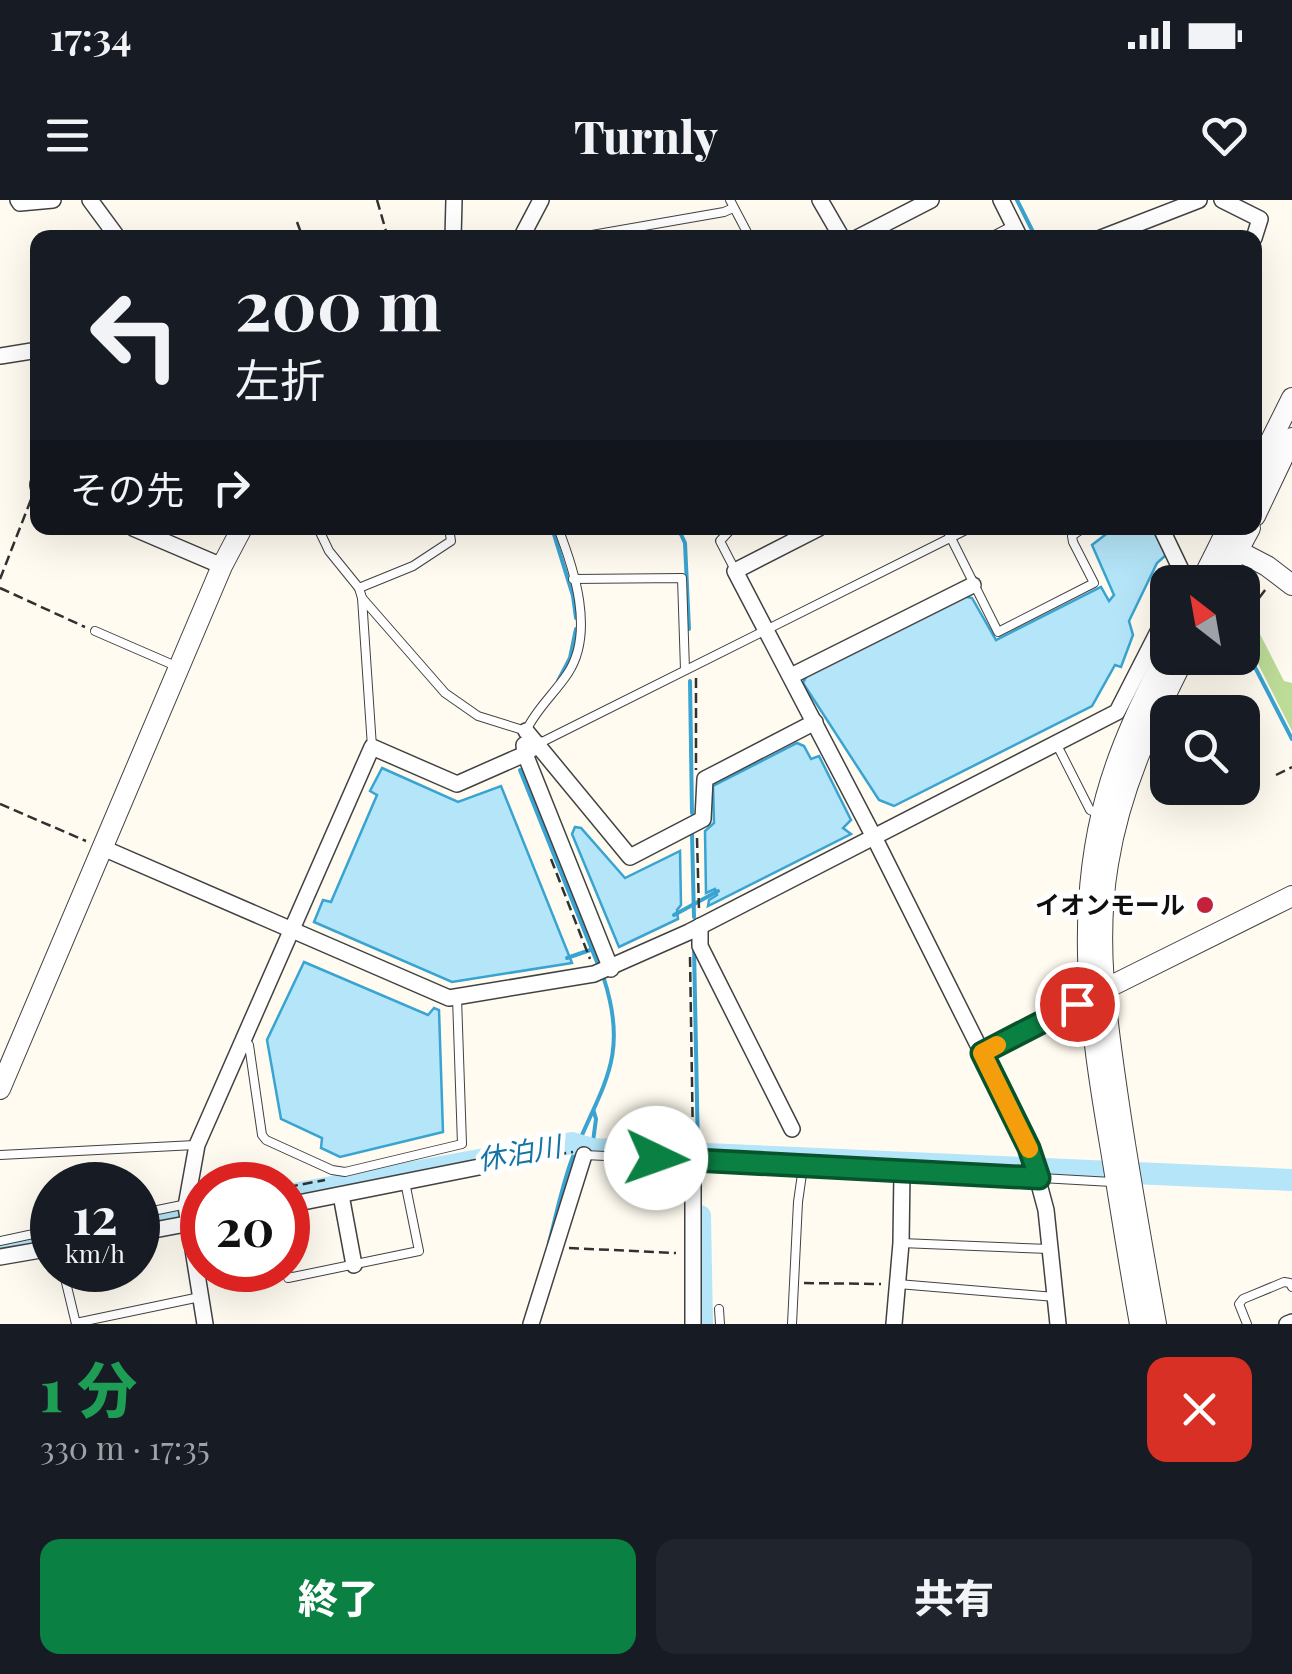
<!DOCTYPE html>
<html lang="ja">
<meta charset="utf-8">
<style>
:root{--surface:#171b24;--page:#20242c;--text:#f1f3f6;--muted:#9ea1a6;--accent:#0b8043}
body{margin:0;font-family:"Playfair Display","Noto Sans JP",serif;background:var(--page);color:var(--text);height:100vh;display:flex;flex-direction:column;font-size:38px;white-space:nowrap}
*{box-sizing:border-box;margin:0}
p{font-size:32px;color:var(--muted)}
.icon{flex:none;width:55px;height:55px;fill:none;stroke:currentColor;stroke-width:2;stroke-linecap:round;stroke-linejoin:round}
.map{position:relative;height:1124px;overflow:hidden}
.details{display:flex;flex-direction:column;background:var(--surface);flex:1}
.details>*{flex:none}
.guide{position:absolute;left:30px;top:30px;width:1232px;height:305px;border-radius:20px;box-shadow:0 10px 40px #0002;background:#171b24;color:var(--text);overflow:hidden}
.needle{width:65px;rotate:329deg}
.buttons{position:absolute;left:1150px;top:365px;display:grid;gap:20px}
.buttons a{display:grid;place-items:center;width:110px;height:110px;border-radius:20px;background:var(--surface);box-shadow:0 10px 40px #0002;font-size:50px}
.speed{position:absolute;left:30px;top:962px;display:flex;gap:20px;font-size:50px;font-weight:700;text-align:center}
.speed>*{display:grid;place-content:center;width:130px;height:130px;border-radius:50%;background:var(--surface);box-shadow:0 10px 40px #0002;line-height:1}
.speed small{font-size:25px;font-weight:400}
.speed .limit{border:15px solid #d22;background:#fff;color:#111}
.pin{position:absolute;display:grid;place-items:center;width:85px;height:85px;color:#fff;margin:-42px;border:5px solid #fff;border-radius:50%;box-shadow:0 2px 10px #0007}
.me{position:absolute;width:110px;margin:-55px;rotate:93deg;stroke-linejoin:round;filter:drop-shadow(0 0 8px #0008)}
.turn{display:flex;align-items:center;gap:35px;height:210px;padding:0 40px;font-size:45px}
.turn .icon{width:130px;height:130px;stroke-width:2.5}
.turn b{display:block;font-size:70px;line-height:85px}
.then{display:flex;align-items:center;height:95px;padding:0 40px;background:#0003;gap:20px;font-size:38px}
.round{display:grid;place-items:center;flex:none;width:105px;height:105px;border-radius:20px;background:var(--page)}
.overview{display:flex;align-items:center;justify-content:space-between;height:170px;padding:0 40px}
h1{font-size:60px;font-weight:800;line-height:75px;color:#1e9e55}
.primary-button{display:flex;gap:20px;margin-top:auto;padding:20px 40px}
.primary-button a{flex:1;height:115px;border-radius:20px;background:var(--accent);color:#fff;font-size:40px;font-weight:800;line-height:115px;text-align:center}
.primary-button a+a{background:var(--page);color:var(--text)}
.status{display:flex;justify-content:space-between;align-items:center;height:70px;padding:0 50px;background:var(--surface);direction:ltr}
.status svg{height:28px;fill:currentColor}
header{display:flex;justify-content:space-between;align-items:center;height:130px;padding:0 40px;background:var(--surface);font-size:45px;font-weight:800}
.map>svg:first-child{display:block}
</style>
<div class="status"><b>17:34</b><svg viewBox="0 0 49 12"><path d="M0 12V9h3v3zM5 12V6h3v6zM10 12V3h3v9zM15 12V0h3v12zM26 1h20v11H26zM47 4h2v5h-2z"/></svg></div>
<header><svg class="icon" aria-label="menu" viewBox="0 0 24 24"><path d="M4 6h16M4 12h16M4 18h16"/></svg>Turnly<svg class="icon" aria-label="heart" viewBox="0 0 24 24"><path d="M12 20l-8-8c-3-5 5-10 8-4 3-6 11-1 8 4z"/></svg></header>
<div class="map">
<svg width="1292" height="1124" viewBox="0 0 1292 1124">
<rect width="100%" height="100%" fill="#fffbf0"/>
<polygon fill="#bddc97" points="1242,399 1284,481 1292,483 1292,531 1243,434"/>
<g fill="#b4e5f8" stroke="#39a3d1" stroke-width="2.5">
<polygon points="1114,328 1152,328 1166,355 1157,363 1129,421 1133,435 1121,467 1115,465 1092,506 894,606 879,600 803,483 807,475 964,396 972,398 996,440 1101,387 1109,401 1114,395 1092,345"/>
<polygon points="797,543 804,546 811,559 819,556 851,620 843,628 851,634 708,706 709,700 717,695 715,689 706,693 705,631 714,623 713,586"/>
<polygon points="382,568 458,602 501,586 572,763 452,782 314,722 323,700 331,702 377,595 370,591"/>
<polygon points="575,627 581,628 625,678 680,651 681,705 677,710 678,719 619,747 572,634"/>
<polygon points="304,762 428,815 434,808 439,810 443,932 340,957 321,948 322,938 281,919 267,840"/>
</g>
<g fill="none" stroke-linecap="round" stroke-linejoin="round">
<g stroke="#39a3d1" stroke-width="4">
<polyline points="1017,0 1036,38"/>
<polyline points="552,328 573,396 576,418"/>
<polyline points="678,328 685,343 689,429"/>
<polyline points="1242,442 1292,539"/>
<polyline points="558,481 570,458 576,429"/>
<polyline points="690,481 692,613"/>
<polyline points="520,570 597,762"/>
<polyline points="692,634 694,717"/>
<polyline points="674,715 718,691"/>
<polyline points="694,747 698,952"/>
<polyline points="567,758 596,748"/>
<polyline points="592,949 596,919 594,912"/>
<path d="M549,1043C556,1016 562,986 572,959C600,887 630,860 604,779"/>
</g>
<g stroke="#b4e5f8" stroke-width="22">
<polyline points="288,995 572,943 592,949 1292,980"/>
<polyline points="700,1016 702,1124"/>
<polyline points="138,1022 202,1010"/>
<polyline points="0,1049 52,1038"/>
</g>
<defs>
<g id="service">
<polyline points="730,0 750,38"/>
<polyline points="575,38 724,12 733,8"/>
<polyline points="989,38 1012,26"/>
<path d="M318,328L329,351L359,388L362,398L445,493L478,516L526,531C536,509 555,493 568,473C595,432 574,369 558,328"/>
<polyline points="732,328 720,341 735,370"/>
<polyline points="787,328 796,339"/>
<polyline points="946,328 998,432 1094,383 1073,342 1072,336 1083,328"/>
<polyline points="573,379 682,378 685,470"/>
<polyline points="359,388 413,366 451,341 449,328"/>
<polyline points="362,398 372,547"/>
<polyline points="95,431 178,467"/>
<polyline points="538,544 970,328"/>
<polyline points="1057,545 1090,610 1101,615"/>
<polyline points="245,840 249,845 262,935 266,940 332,970 345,972 462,944 457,798"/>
<polyline points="982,853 1088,800"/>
<polyline points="0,955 195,945"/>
<polyline points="584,955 693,960"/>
<polyline points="1041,978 1112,982"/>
<polyline points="138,1014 187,1004"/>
<polyline points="0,1041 52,1030"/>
<polyline points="901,1043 1049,1049"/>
<polyline points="63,1070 76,1124"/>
<polyline points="287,1070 288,1078 419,1051 405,982"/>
<polyline points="898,1084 1055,1097"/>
<polyline points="719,1109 720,1124"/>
<polyline points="76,1123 200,1097"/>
<polyline points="792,1124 798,1002 803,967"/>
<polyline points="1247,1124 1239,1104 1243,1099 1284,1082 1290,1083 1292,1087"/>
</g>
<g id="minor">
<polyline points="18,0 20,3 53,0"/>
<polyline points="90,0 118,38"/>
<polyline points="820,0 842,38"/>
<polyline points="1001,0 1020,38"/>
<polyline points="1222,0 1260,19 1254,38"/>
<polyline points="453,38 454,0"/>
<polyline points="521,38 541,0"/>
<polyline points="857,38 931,0"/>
<polyline points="1101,38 1199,0"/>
<polyline points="0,156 38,150"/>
<polyline points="38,284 38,286"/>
<polyline points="133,328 222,366"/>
<polyline points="819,328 735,371 875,639 1029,947 1046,1010 1058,1124"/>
<polyline points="1161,328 1184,376 1181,382"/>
<polyline points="791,476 973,385"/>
<polyline points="526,531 630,657 703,619 705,579 815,522"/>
<polyline points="524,545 525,554 611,769"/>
<polyline points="103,648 449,798 594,774 689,732 1117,512 1168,412"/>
<polyline points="700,726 700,746 792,929"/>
<polyline points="341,995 354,1065"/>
<polyline points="288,1005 484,966"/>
<polyline points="138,1033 202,1021"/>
<polyline points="0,1057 52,1048"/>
<polyline points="205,1124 186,1006 197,945 372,547 457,584 525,554 538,544"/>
<polyline points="531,1124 584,955"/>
<polyline points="693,1124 693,960 1039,978"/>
<polyline points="894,1124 901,1043 902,972"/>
<polyline points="1287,1124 1292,1122"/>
</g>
<g id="tertiary">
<polyline points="1255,272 1292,198"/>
<polyline points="1255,316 1292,238"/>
<polyline points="1221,342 1267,366 1292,385"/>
<polyline points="1201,382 1228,328"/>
<polyline points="1221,382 1250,328"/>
<polyline points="1103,790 1292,696"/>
<polyline points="0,889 222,366 242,328"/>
<path d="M1140,1124C1129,1064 1120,1004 1110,944C1090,827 1074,713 1106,597C1120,545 1144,497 1168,449"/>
<path d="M1156,1124C1142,1046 1128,969 1117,891C1106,815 1095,740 1108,664C1120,589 1150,525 1184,458"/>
</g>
</defs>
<use href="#service" stroke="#424242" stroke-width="10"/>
<use href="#minor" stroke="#424242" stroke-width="18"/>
<use href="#tertiary" stroke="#424242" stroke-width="22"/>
<g stroke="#313131" stroke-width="2.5" stroke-dasharray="10 5" stroke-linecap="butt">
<polyline points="377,0 388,38"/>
<polyline points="297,22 303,38"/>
<polyline points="0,379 32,297"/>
<polyline points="0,388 85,427"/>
<polyline points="1259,398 1266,389"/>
<polyline points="696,478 696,570"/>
<polyline points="1276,575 1292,567"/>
<polyline points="0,604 86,641"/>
<polyline points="697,638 699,710"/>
<polyline points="551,659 590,759"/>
<polyline points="690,757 693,944"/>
<polyline points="497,964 573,952"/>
<polyline points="288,987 325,980"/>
<polyline points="569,1048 676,1053"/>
<polyline points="804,1083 881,1084"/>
</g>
<use href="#service" stroke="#fff" stroke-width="8"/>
<use href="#minor" stroke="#fff" stroke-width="15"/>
<use href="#tertiary" stroke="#fff" stroke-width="20"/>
</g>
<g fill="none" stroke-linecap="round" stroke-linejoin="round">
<defs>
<polyline id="route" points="656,958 1039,978 1029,948 982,853 1077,804"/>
</defs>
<use href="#route" stroke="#07532c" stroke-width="25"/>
<use href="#route" stroke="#0b8043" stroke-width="18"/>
<polyline stroke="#f59e0b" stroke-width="18" points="997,845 982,853 1029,949"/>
</g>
<circle fill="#c3223a" stroke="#fff" stroke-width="4" cx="1205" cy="705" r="10"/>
<g text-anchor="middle" stroke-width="10" stroke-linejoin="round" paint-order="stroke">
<g font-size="25" font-weight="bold" fill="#0f0f0f" stroke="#fff" text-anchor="end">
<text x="1185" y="714">イオンモール</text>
</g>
<g font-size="28" font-style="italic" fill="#1474a4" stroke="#fff">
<text transform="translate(519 953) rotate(-10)" y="10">休泊川</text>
</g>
</g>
</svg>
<div class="buttons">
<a><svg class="needle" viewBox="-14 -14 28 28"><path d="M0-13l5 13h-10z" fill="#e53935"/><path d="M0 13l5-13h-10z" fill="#9ea1a6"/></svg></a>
<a><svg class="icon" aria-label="search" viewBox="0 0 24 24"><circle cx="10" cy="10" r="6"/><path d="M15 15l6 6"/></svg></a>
</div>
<div class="speed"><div>12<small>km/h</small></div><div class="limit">20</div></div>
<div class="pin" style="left:1077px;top:804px;background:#d93025"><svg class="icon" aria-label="arrive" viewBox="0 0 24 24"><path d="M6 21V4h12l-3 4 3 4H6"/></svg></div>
<svg class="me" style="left:656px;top:958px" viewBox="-20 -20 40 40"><circle r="19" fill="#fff"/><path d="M0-13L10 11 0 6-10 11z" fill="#0b8043"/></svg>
<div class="guide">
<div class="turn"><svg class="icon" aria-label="left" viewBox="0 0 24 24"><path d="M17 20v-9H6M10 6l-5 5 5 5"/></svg><div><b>200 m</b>左折</div></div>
<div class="then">その先<svg class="icon" aria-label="right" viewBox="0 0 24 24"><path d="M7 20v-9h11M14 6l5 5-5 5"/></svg></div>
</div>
</div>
<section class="details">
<div class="overview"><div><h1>1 分</h1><p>330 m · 17:35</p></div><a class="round" style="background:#d93025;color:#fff"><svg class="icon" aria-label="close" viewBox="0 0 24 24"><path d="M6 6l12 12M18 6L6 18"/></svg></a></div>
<div class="primary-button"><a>終了</a><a>共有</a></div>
</section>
